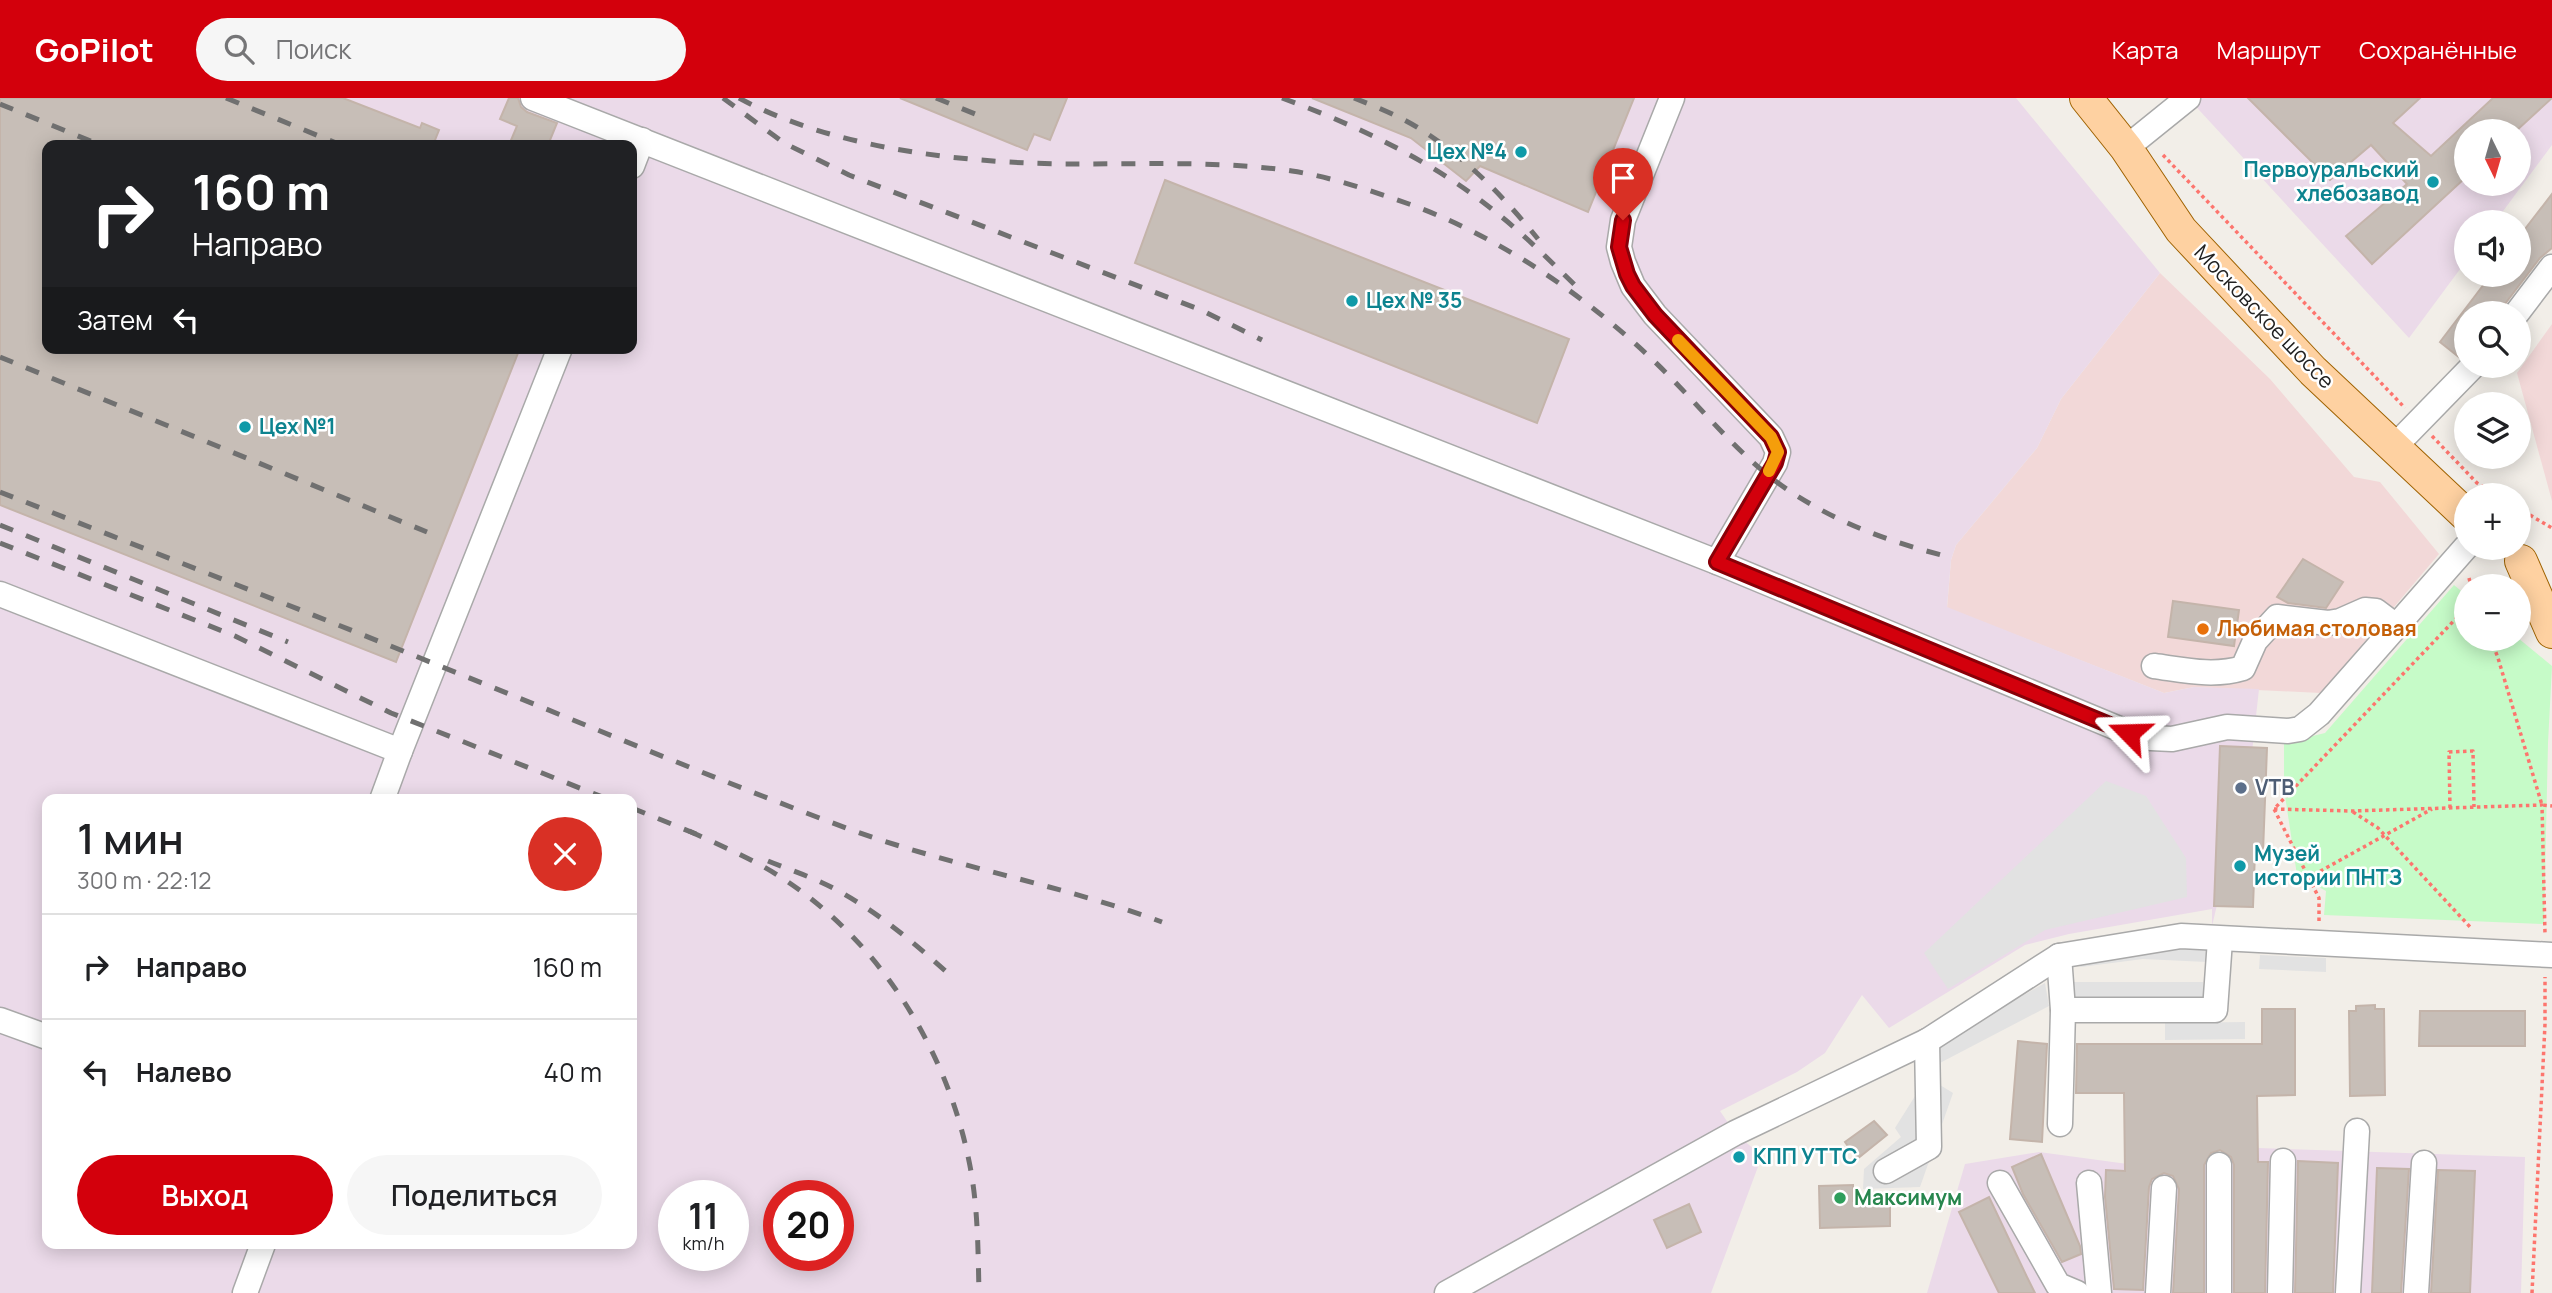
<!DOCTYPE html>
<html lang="ru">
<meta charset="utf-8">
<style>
:root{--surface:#fff;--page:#f6f6f6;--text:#202124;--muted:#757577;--line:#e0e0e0;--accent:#d3000c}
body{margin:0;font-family:Manrope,sans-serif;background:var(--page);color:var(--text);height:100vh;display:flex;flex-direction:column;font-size:26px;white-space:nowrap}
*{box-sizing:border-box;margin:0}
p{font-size:23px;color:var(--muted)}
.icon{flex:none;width:38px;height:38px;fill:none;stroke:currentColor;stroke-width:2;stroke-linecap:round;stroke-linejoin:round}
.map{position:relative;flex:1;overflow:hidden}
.drawer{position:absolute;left:42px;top:696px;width:595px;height:455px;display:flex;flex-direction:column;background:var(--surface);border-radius:14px;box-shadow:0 4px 18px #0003}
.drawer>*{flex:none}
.hud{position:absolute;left:42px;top:42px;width:595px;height:214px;border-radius:14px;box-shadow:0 4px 18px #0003;background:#202124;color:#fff;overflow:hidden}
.needle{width:46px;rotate:175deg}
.buttons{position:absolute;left:2454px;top:21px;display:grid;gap:14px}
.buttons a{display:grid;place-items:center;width:77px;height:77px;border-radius:50%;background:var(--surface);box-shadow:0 4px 18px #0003;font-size:35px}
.speed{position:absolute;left:658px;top:1082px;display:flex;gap:14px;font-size:35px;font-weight:700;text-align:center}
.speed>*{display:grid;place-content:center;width:91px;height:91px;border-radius:50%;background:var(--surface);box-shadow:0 4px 18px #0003;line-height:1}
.speed small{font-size:18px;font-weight:400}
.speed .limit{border:10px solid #d22;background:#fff;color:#111}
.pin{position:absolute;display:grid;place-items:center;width:60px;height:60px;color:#fff;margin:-72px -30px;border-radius:50% 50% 50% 0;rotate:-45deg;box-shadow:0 0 7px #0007}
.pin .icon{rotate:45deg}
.me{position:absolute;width:77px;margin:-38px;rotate:292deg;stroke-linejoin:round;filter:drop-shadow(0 0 5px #0008)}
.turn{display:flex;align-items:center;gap:24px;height:147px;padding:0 35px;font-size:32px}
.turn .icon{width:91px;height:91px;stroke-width:2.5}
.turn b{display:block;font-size:49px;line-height:60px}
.then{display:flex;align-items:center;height:66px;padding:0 35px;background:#0003;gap:14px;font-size:26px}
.round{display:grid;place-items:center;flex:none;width:74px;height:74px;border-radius:37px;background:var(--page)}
.head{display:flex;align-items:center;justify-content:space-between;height:119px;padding:0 35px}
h1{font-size:42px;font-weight:600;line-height:52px}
.button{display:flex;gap:14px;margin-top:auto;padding:14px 35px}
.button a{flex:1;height:80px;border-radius:42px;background:var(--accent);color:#fff;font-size:28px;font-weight:600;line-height:80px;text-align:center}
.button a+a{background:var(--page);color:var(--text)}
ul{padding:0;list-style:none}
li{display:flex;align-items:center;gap:21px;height:105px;padding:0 35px;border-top:2px solid var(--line)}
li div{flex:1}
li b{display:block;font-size:26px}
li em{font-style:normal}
header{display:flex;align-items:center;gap:42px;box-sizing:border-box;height:98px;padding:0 35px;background:var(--accent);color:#fff}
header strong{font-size:33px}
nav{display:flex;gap:38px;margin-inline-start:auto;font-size:24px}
.search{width:490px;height:63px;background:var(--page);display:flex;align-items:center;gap:18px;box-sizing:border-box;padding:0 24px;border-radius:38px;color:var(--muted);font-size:26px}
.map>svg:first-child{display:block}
</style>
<header>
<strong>GoPilot</strong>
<div class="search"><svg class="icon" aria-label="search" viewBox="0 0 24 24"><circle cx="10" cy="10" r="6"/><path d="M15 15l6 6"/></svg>Поиск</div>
<nav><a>Карта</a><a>Маршрут</a><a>Сохранённые</a></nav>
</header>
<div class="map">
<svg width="2552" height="1195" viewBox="0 0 2552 1195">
<rect width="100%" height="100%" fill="#f2eee8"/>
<g fill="#f2d8d8">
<polygon points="2160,175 2270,281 2354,379 2380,384 2439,456 2321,595 2194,589 2164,595 1947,510 1951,462 1956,447 2037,350 2061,301"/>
<polygon points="2552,226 2552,403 2517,275"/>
</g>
<g fill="#ebdae9" fill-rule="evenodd">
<path d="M0,0H2016L2160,175L2061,301L2037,350L1956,447L1951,462L1947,509L2164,595L2194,589L2259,591L2251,663L2212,828V811L2069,836L2025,847L1889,930L1862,897L1825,955L1797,974L1720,1013L1735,1035L1762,1058L1711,1195H0ZM47,47H632V250H47ZM47,702H632V1146H47ZM674,1097H733V1157H674ZM779,1097H838V1157H779Z"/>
<path d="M2188,0H2552V47L2495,124H2466V163L2409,240ZM2466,33H2518V86H2466Z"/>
<polygon points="2258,1050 2525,1059 2521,1195 1927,1195 1965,1066 2039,1054 2157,1070"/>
</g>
<polygon fill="#c6fbc8" points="2454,487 2466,497 2466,541 2518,540 2552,568 2548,645 2544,826 2324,817 2326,793 2297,777 2284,691 2284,645 2325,635"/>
<g fill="#e2e2e2">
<polygon points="2106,683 2146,698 2186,760 2187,799 2045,832 1948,891 1924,855"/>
<polygon points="2148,850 2206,852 2207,864 2143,861 2081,869 2070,863"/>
<polygon points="2260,857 2326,860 2326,874 2259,871"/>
<rect x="2069" y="884" width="134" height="22"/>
<polygon points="2045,885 2049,908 1936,967 1934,947"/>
<polygon points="2245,924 2245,941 2165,942 2165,925"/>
<polygon points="1927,979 1953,995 1920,1089 1863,1091 1864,1071 1901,1039 1895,1030"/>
</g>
<g fill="#c7beb7" stroke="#c4b4aa" stroke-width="2">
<polygon points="0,0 343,0 420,30 422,25 439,32 433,47 47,47 47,250 520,250 396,564 0,407"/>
<polygon points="509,0 518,0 521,9 527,14 557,25 548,47 509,47 517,28 500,21"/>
<polygon points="900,0 1067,0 1050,42 1034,36 1027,52"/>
<polygon points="1312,0 1634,0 1588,114 1480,68 1466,83 1411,40"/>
<polygon points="2248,0 2420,0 2393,25 2431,58 2493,0 2552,0 2516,33 2466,33 2466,79 2372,166 2346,138 2407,86 2371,47 2330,82"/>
<polygon points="1165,82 1569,241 1537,325 1135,165"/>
<polygon points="2552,96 2552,150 2540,160 2505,206 2502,215 2466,215 2466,255 2460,260 2440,244 2491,177 2518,177 2518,140"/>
<polygon points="2303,461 2343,484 2326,510 2288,505 2277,499"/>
<polygon points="2173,503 2239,512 2234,548 2168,539"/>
<polygon points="2220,648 2267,650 2263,754 2255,754 2253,809 2214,808"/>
<polygon points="2375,907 2375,911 2384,911 2385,997 2350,998 2349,913 2356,913 2356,908"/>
<polygon points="2262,911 2295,911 2295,997 2257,998 2258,1064 2268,1064 2265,1195 2234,1195 2234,1067 2231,1059 2220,1052 2211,1055 2204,1067 2204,1195 2173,1195 2179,1091 2173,1078 2164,1075 2152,1081 2149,1089 2143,1192 2114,1191 2105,1099 2106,1072 2125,1073 2124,995 2076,995 2077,946 2262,946"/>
<polygon points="2420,913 2525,913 2525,948 2419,948"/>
<polygon points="2018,943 2047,946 2042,1044 2010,1041"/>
<polygon points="1874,1023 1887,1037 1857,1061 1845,1044"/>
<polygon points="2041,1056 2080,1148 2081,1156 2062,1164 2023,1096 2012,1069"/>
<polygon points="2298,1063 2338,1065 2333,1195 2295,1195"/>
<polygon points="2377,1070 2409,1071 2401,1195 2372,1195"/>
<polygon points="2438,1072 2475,1073 2470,1195 2431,1195"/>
<polygon points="1853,1087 1853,1103 1890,1103 1890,1128 1820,1130 1819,1088"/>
<polygon points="1989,1099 2027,1179 2035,1195 1999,1195 1959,1114"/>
<polygon points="1689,1106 1701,1134 1667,1150 1654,1122"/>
</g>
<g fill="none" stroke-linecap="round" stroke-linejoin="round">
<defs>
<g id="minor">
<polyline points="533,0 1717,464 2129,635 2151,640 2172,641 2227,629 2288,633 2300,631 2319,616 2466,449"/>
<polyline points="1672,0 1623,122 1619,149 1623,164 1633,188 1655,217 1771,339 1778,354 1775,365 1717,464"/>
<polyline points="2126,50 2188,0"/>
<polyline points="632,68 642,42"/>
<polyline points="2517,215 2552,169"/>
<polyline points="2394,349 2473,268"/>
<polyline points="0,496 400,653 382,702"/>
<path d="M2154,568C2184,572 2213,579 2243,570L2255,543L2277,519L2328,525L2340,523L2365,512L2376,513L2396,528"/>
<polyline points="400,653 560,250"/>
<polyline points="2059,858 2063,912 2060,1026"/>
<polyline points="2063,912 2215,912 2220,842"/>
<polyline points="0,922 47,939"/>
<polyline points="2219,1067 2219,1195"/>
<polyline points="1886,1073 1929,1049 1927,943"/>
<polyline points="2000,1085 2058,1187 2077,1195"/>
<polyline points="2089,1085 2099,1195"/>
<polyline points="245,1195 263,1146"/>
<polyline points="1447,1195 1735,1035 1927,943 2059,858 2181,838 2552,857"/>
<polyline points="2158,1195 2164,1090"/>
<polyline points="2280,1195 2283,1063"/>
<polyline points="2348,1195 2357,1033"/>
<polyline points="2416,1195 2424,1065"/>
</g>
<g id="major">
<polyline points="2086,0 2126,50 2181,132 2313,273 2466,417"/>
<polyline points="2521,463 2552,534"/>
</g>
</defs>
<use href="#minor" stroke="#a9a9a9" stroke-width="27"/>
<use href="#major" stroke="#9f6200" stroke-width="34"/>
<g stroke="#fd756e" stroke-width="3.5" stroke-dasharray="3.5 3.5" stroke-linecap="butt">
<polyline points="2163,57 2405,310"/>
<polyline points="2432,338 2477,385 2497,397"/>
<polyline points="2518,410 2552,430"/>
<polyline points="2469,480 2471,488"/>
<polyline points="2491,541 2498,560 2542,707 2552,708"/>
<polyline points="2450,710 2449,654 2473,653 2474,709"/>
<polyline points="2274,711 2352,713 2542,707 2545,836"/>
<polyline points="2353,714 2378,730 2472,831"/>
<polyline points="2308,780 2432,711"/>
<polyline points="2319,823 2319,800 2274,711 2466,510"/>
<polyline points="2532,1195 2545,926 2545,879"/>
</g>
<use href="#minor" stroke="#fff" stroke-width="24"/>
<use href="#major" stroke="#fed1a1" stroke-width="32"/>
<g stroke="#707070" stroke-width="5" stroke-dasharray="14 14" stroke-linecap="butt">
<polyline points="226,0 341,47"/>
<polyline points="723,0 784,45 849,77 1201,212 1262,242"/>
<path d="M739,0C835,52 970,66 1078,66C1149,66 1222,63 1292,73C1332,79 1371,93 1409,106C1500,139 1585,197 1655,264C1700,307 1738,359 1791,394C1840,426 1888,443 1945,458"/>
<polyline points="936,0 985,20"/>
<path d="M1282,0C1358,28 1435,64 1498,116C1527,139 1553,166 1580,192"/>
<path d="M1354,0C1377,9 1402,19 1423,33C1467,61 1505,100 1538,141"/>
<polyline points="0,6 100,47"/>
<polyline points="0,259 427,434"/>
<path d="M0,394C145,451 290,507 435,566C572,621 707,678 846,730C949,768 1059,786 1162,824"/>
<polyline points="0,427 288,544"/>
<polyline points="0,445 235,538 391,615 610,702"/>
<polyline points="632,710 696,736"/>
<path d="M689,733C719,747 751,760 779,778C878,841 946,949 969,1063C978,1106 978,1151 979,1195"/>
<path d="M768,763C790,772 812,779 833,790C877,813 913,844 950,877"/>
</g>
</g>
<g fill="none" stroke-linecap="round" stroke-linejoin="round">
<defs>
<polyline id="route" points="1623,122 1619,149 1627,176 1633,188 1655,217 1771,339 1778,354 1775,365 1717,464 2129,635"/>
</defs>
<use href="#route" stroke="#890008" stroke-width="18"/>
<use href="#route" stroke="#d3000c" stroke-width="12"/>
<polyline stroke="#f59e0b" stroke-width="12" points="1678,242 1771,339 1778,354 1769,373"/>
</g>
<g fill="#0f9aa8" stroke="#fff" stroke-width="2.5">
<circle cx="1521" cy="54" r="7"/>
<circle cx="2433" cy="84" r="7"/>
<circle cx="1352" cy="203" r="7"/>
<circle cx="245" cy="329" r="7"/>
<circle cx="2240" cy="768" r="7"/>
<circle cx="1739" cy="1059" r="7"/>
</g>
<circle fill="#e8710a" stroke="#fff" stroke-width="2.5" cx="2203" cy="531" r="7"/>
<circle fill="#5c6f8a" stroke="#fff" stroke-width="2.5" cx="2241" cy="690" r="7"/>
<circle fill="#2e9e5b" stroke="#fff" stroke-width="2.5" cx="1840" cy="1100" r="7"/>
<g text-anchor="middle" stroke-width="5" stroke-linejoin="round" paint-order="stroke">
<g font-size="21" font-weight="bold" fill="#0d838f" stroke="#fff" text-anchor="start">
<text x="1507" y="61" text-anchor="end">Цех №4</text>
<text x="2419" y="79" text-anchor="end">Первоуральский<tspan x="2419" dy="24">хлебозавод</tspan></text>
<text x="1366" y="210">Цех № 35</text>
<text x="259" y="336">Цех №1</text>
<text x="2254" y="763">Музей<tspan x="2254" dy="24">истории ПНТЗ</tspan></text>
<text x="1753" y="1066">КПП УТТС</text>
</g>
<g font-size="21" fill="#222" stroke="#fff">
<text transform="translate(2264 219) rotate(46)" y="7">Московское шоссе</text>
</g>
<g font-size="21" font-weight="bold" fill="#c56008" stroke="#fff" text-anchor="start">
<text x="2217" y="538">Любимая столовая</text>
</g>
<g font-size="21" font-weight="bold" fill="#4e5e75" stroke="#fff" text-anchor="start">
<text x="2255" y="697">VTB</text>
</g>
<g font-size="21" font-weight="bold" fill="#27864d" stroke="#fff" text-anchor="start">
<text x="1854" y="1107">Максимум</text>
</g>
</g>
</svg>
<div class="buttons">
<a><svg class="needle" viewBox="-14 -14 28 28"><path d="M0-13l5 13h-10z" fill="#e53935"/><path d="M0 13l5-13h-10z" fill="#757577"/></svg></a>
<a><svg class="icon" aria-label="sound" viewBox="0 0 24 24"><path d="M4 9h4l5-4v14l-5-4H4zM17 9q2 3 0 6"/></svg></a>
<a><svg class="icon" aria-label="search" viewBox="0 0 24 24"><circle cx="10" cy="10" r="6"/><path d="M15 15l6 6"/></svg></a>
<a><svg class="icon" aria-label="layers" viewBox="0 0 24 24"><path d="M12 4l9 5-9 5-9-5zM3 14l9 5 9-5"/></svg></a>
<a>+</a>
<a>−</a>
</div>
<div class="speed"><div>11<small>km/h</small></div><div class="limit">20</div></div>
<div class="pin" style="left:1623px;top:122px;background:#d93025"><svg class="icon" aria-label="arrive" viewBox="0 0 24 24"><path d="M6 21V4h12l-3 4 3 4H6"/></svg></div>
<svg class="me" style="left:2129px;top:635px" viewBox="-20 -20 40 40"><path d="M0-17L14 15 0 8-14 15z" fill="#d3000c" stroke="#fff" stroke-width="4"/></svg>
<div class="hud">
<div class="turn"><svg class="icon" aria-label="right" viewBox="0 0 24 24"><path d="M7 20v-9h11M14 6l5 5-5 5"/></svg><div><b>160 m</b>Направо</div></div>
<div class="then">Затем<svg class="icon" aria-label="left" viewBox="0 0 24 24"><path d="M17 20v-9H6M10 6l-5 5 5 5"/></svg></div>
</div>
<section class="drawer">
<div class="head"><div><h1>1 мин</h1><p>300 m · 22:12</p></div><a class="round" style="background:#d93025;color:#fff"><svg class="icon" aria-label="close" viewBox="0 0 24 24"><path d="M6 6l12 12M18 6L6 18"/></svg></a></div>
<ul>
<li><svg class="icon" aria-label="right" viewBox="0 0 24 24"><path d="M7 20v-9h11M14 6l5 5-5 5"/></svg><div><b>Направо</b></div><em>160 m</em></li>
<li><svg class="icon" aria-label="left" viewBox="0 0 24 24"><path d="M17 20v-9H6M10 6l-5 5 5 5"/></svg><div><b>Налево</b></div><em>40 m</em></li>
</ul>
<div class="button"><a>Выход</a><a>Поделиться</a></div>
</section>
</div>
